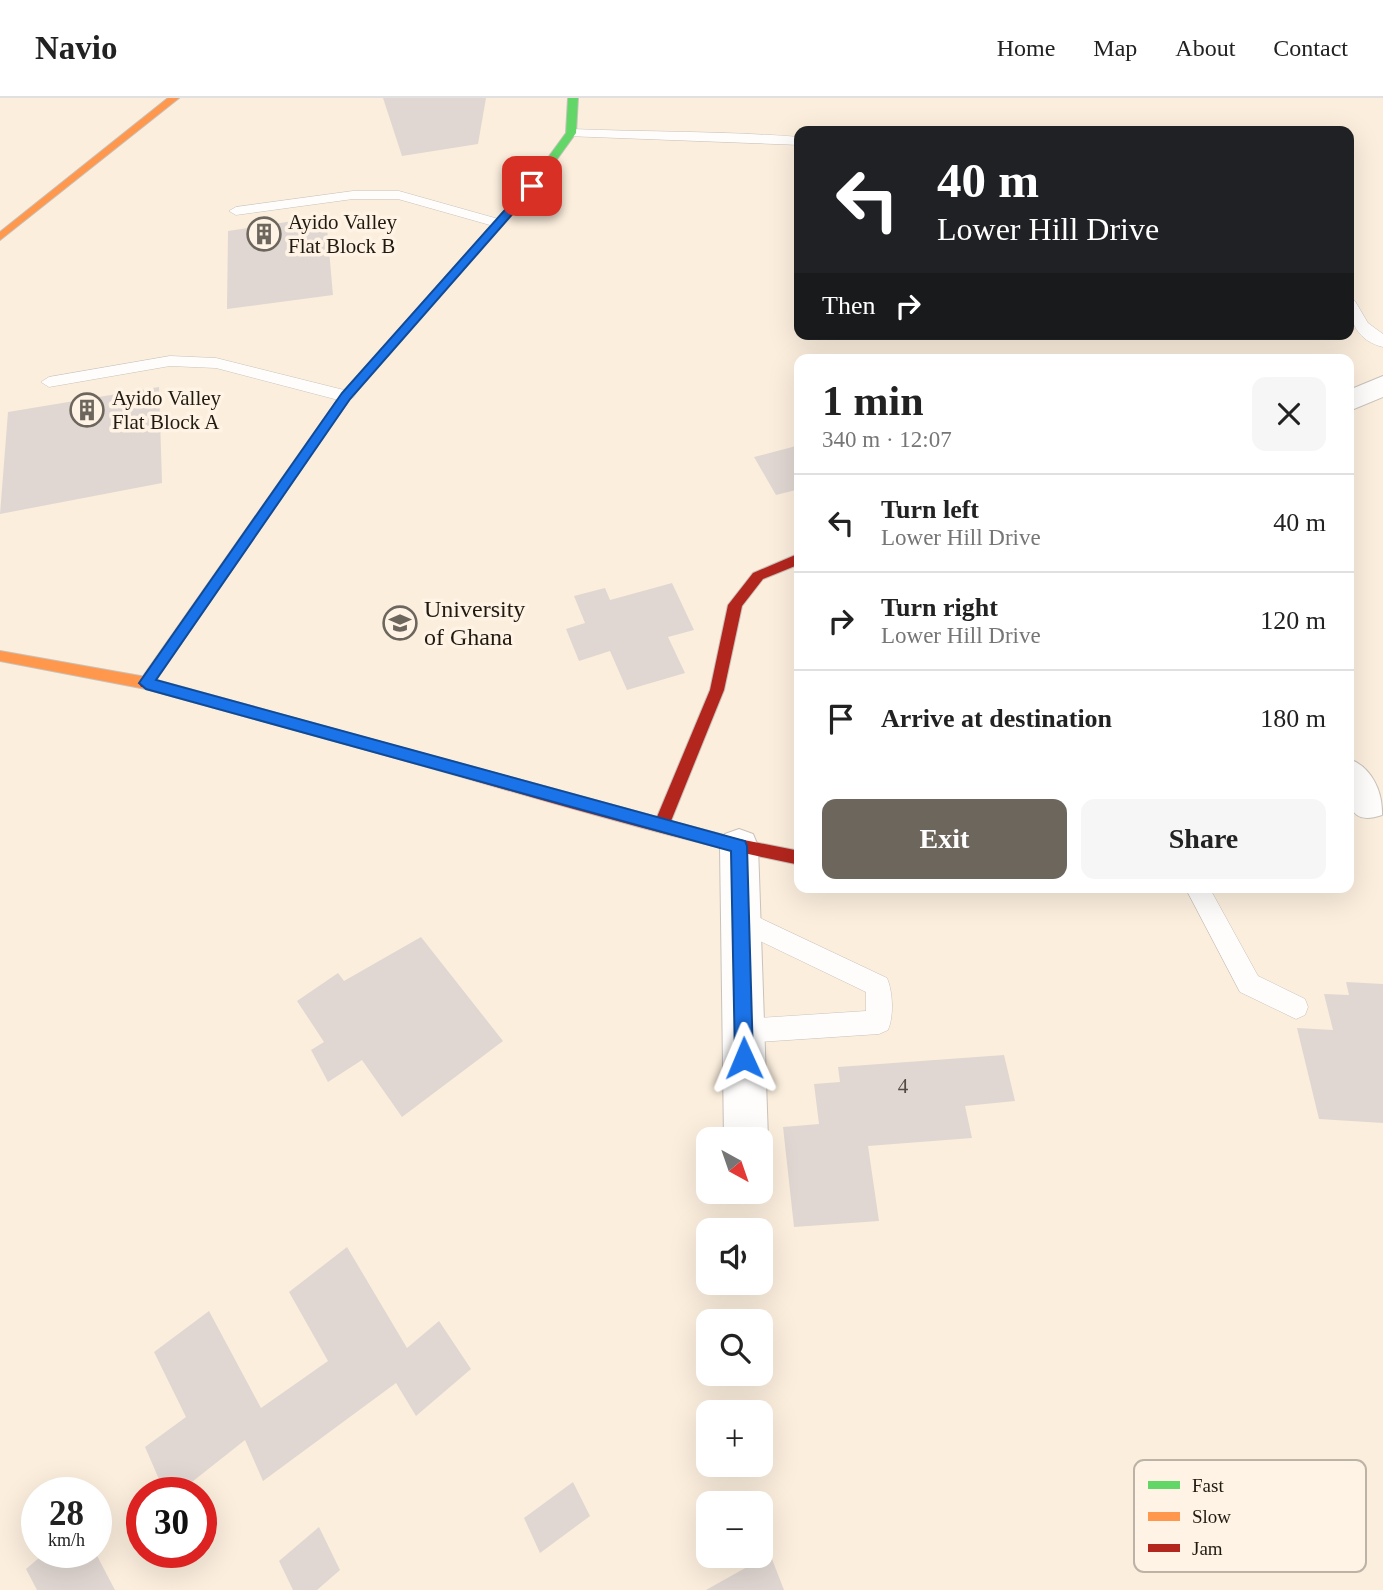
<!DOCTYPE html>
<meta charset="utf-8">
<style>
:root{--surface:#fff;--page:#f6f6f6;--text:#222;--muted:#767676;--line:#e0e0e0;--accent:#6c665d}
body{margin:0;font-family:"Times New Roman",serif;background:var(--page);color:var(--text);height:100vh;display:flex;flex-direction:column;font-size:26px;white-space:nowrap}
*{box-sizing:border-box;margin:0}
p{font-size:23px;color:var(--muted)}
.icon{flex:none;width:38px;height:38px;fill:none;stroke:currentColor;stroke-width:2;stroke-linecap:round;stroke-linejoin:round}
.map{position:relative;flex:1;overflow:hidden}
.side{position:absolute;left:794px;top:256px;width:560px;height:539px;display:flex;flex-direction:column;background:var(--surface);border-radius:14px;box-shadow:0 7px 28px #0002}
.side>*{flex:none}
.guide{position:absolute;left:794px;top:28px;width:560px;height:214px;border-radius:14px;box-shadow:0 7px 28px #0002;background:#202124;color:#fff;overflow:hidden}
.needle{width:46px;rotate:140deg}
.controls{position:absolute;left:696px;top:1029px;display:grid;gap:14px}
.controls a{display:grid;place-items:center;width:77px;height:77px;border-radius:14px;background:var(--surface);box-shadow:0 7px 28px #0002;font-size:35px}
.speed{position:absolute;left:21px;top:1379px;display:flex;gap:14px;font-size:35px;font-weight:700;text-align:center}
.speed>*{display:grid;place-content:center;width:91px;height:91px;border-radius:50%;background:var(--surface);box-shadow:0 7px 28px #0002;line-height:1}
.speed small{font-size:18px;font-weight:400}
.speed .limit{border:10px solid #d22;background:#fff;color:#111}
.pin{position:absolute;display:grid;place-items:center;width:60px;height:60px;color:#fff;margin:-30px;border-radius:14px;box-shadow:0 4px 10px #0006}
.me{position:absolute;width:77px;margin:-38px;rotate:359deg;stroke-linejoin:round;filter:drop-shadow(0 0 5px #0008)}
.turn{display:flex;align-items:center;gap:24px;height:147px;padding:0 28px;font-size:32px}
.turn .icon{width:91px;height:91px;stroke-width:2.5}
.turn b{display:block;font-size:49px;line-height:60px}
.then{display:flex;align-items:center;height:66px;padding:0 28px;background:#0003;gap:14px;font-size:26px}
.round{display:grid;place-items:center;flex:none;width:74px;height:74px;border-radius:14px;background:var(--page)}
.headline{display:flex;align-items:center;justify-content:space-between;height:119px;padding:0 28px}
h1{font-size:42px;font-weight:700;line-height:52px}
.action{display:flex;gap:14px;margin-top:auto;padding:14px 28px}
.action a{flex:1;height:80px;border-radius:14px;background:var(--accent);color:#fff;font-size:28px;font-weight:700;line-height:80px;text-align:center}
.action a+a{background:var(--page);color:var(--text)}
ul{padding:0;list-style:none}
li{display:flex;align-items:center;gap:21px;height:98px;padding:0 28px;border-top:2px solid var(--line)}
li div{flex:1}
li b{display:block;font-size:26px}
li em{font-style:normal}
header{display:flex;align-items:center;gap:42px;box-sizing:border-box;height:98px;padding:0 35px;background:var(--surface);border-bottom:2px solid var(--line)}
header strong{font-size:33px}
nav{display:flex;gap:38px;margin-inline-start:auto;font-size:24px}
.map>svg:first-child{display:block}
</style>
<header>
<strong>Navio</strong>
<nav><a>Home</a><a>Map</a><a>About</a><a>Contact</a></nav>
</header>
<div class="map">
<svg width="1383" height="1492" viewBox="0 0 1383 1492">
<rect width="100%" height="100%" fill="#f8f2ea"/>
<path fill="#fbeedd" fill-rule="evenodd" d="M0,0H1383V1492H0ZM800,33H1349V236H800ZM800,261H1349V789H800ZM709,1041H761V1094H709ZM709,1132H761V1185H709ZM709,1223H761V1276H709ZM709,1314H761V1367H709ZM37,1395H96V1454H37ZM142,1395H201V1454H142ZM709,1405H761V1458H709Z"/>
<g fill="#e0d7d2">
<polygon points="383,0 486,0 478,46 402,58"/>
<polygon points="326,118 333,197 227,211 228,133"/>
<polygon points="159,289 162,385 0,416 8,314"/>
<polygon points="800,347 800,391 776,397 754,359"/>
<polygon points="672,485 694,532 668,539 685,575 627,592 610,553 579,563 566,531 585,525 574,498 605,490 610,502"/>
<polygon points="421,839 503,943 402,1019 362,962 328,984 311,952 324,944 297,903 338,875 344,883"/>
<polygon points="1346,884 1383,886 1383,1025 1319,1021 1297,930 1333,932 1324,896 1349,897"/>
<polygon points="1004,957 1015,1003 965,1008 972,1040 868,1048 879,1123 794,1129 783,1029 819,1026 814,986 840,984 838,969"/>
<polygon points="347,1149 407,1250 439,1223 471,1271 416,1318 396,1285 263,1383 245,1342 178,1395 165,1395 145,1349 186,1319 154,1254 209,1213 261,1310 328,1263 289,1194"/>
<polygon points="573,1384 590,1418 540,1455 524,1420"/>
<polygon points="319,1429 340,1472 317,1492 293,1492 279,1463"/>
<polygon points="46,1454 95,1454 115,1492 37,1492 26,1471"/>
<polygon points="770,1456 784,1492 706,1492"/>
</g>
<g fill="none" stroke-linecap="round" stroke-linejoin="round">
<defs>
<g id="lane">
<path d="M571,31C647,34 724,33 800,39V47L566,38V32Z"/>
<polygon points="353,93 399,93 502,122 504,125 497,129 398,101 353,101 236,117 229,113 236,109"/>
<path d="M1349,201L1355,203L1368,225L1383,236V249C1358,243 1349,224 1349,201Z"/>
<polygon points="170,258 216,260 352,294 355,298 346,304 216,270 170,268 49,289 41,284 49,279"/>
<polygon points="1185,789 1209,789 1258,878 1305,901 1308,909 1305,917 1296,921 1240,894"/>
<path d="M741,811L887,880C893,894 894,918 888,932L879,936L744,945L735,942L731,933L735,924L744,921L866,913V894L733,830L729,822L733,814Z"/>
</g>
<g id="street">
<polygon points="1383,278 1383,299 1349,313 1349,292"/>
<path d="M1349,661C1372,669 1383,694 1382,717C1340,732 1349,688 1349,661Z"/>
<polygon points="739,731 753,736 758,748 768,1041 761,1057 761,1041 724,1041 720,748 725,736"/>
</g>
<polygon id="fast" points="568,0 578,0 576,35 537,89 529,89 528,87 566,35"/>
<g id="slow">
<polygon points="168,0 179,0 0,142 0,134"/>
<polygon points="529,85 538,87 350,301 331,328 323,328 321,325 342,295"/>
<polygon points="0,553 146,579 367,640 374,646 367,652 146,591 0,563"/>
</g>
<g id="jam">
<polygon points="327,321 331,322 331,328 151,589 141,589 139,585 141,581 323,322"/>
<path d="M800,455V466L763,481L742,508L724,592L671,723L739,741L800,753V767C654,738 511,692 367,652L360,646L367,640L657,719L710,592L728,507L753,475Z"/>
</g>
</defs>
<use href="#lane" stroke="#c8c2ba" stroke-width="1"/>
<use href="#street" stroke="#c8c2ba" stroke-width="2"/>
<use href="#fast" stroke="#c8c2ba" stroke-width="2"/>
<use href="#slow" stroke="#c8c2ba" stroke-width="2"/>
<use href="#jam" stroke="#c8c2ba" stroke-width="2"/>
<use href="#lane" fill="#fefdfc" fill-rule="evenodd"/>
<use href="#street" fill="#fefdfc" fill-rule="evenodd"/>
<use href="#fast" fill="#63d668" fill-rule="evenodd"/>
<use href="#slow" fill="#ff974d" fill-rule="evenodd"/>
<use href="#jam" fill="#b3261e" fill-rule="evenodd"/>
</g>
<polygon fill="#1a73e8" stroke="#114b97" stroke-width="2" points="528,86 537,88 350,301 156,582 745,743 747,748 753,960 751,966 744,969 738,966 735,960 731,753 146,591 139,585 342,295"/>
<defs>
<symbol id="building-ring" viewBox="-11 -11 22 22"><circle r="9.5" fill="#fef3e4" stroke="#6c665d" stroke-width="1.5"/><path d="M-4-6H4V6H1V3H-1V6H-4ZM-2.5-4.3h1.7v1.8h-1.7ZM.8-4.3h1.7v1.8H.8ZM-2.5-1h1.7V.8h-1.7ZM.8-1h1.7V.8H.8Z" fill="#6c665d"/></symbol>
<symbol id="university-ring" viewBox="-11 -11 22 22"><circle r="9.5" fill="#fef3e4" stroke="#6c665d" stroke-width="1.5"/><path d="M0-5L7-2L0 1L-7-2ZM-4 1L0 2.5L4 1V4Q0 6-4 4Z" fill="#6c665d"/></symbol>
</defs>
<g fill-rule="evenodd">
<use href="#building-ring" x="245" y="117" width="38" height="38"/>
<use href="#building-ring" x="68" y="293" width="38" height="38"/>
<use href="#university-ring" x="381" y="506" width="38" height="38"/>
</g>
<g text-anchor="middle" stroke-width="7" stroke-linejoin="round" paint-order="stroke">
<g font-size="21" fill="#211a11" stroke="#fef3e4" text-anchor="start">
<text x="288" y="131">Ayido Valley<tspan x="288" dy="24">Flat Block B</tspan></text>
<text x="112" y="307">Ayido Valley<tspan x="112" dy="24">Flat Block A</tspan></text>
</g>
<g font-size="21" fill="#534b43">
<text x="903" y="995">4</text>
</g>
<g font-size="24" fill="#211a11" stroke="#fef3e4" text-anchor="start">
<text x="424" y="519">University<tspan x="424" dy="28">of Ghana</tspan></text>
</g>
</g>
<rect x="1134" y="1362" width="232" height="112" rx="10" fill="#fef3e4" stroke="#bcb2a5" stroke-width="2"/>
<rect x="1148" y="1383" width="32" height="8" fill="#63d668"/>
<rect x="1148" y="1414" width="32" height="9" fill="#ff974d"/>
<rect x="1148" y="1446" width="32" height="8" fill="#b3261e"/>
<g font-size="19" fill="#211a11">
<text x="1192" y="1394">Fast</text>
<text x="1192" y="1425">Slow</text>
<text x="1192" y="1457">Jam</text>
</g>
</svg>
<div class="controls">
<a><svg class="needle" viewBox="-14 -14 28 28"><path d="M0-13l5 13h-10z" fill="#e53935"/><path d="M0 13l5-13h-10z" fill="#767676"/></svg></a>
<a><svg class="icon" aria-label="sound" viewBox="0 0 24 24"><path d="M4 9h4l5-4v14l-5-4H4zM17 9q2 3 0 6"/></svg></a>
<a><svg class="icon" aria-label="search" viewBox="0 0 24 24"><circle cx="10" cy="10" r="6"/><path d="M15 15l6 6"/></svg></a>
<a>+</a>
<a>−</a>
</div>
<div class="speed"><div>28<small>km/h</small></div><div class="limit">30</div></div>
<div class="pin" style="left:532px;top:88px;background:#d93025"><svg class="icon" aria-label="arrive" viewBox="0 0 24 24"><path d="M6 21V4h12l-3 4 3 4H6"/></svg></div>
<svg class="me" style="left:744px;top:960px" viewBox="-20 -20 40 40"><path d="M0-17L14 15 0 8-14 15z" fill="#1a73e8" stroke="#fff" stroke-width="4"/></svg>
<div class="guide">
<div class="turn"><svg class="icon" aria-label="left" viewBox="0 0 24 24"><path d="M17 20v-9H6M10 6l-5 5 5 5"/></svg><div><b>40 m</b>Lower Hill Drive</div></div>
<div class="then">Then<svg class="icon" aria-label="right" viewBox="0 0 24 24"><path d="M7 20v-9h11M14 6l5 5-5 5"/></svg></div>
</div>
<section class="side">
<div class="headline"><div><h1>1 min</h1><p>340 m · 12:07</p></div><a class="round"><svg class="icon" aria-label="close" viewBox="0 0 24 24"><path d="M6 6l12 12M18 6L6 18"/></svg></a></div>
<ul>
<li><svg class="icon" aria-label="left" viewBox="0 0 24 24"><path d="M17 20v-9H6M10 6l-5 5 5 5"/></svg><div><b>Turn left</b><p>Lower Hill Drive</p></div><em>40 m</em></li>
<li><svg class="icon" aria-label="right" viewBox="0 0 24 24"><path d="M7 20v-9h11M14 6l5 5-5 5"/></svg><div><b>Turn right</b><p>Lower Hill Drive</p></div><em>120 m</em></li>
<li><svg class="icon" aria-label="arrive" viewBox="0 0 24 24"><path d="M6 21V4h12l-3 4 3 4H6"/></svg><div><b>Arrive at destination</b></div><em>180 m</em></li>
</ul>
<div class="action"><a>Exit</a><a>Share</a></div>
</section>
</div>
